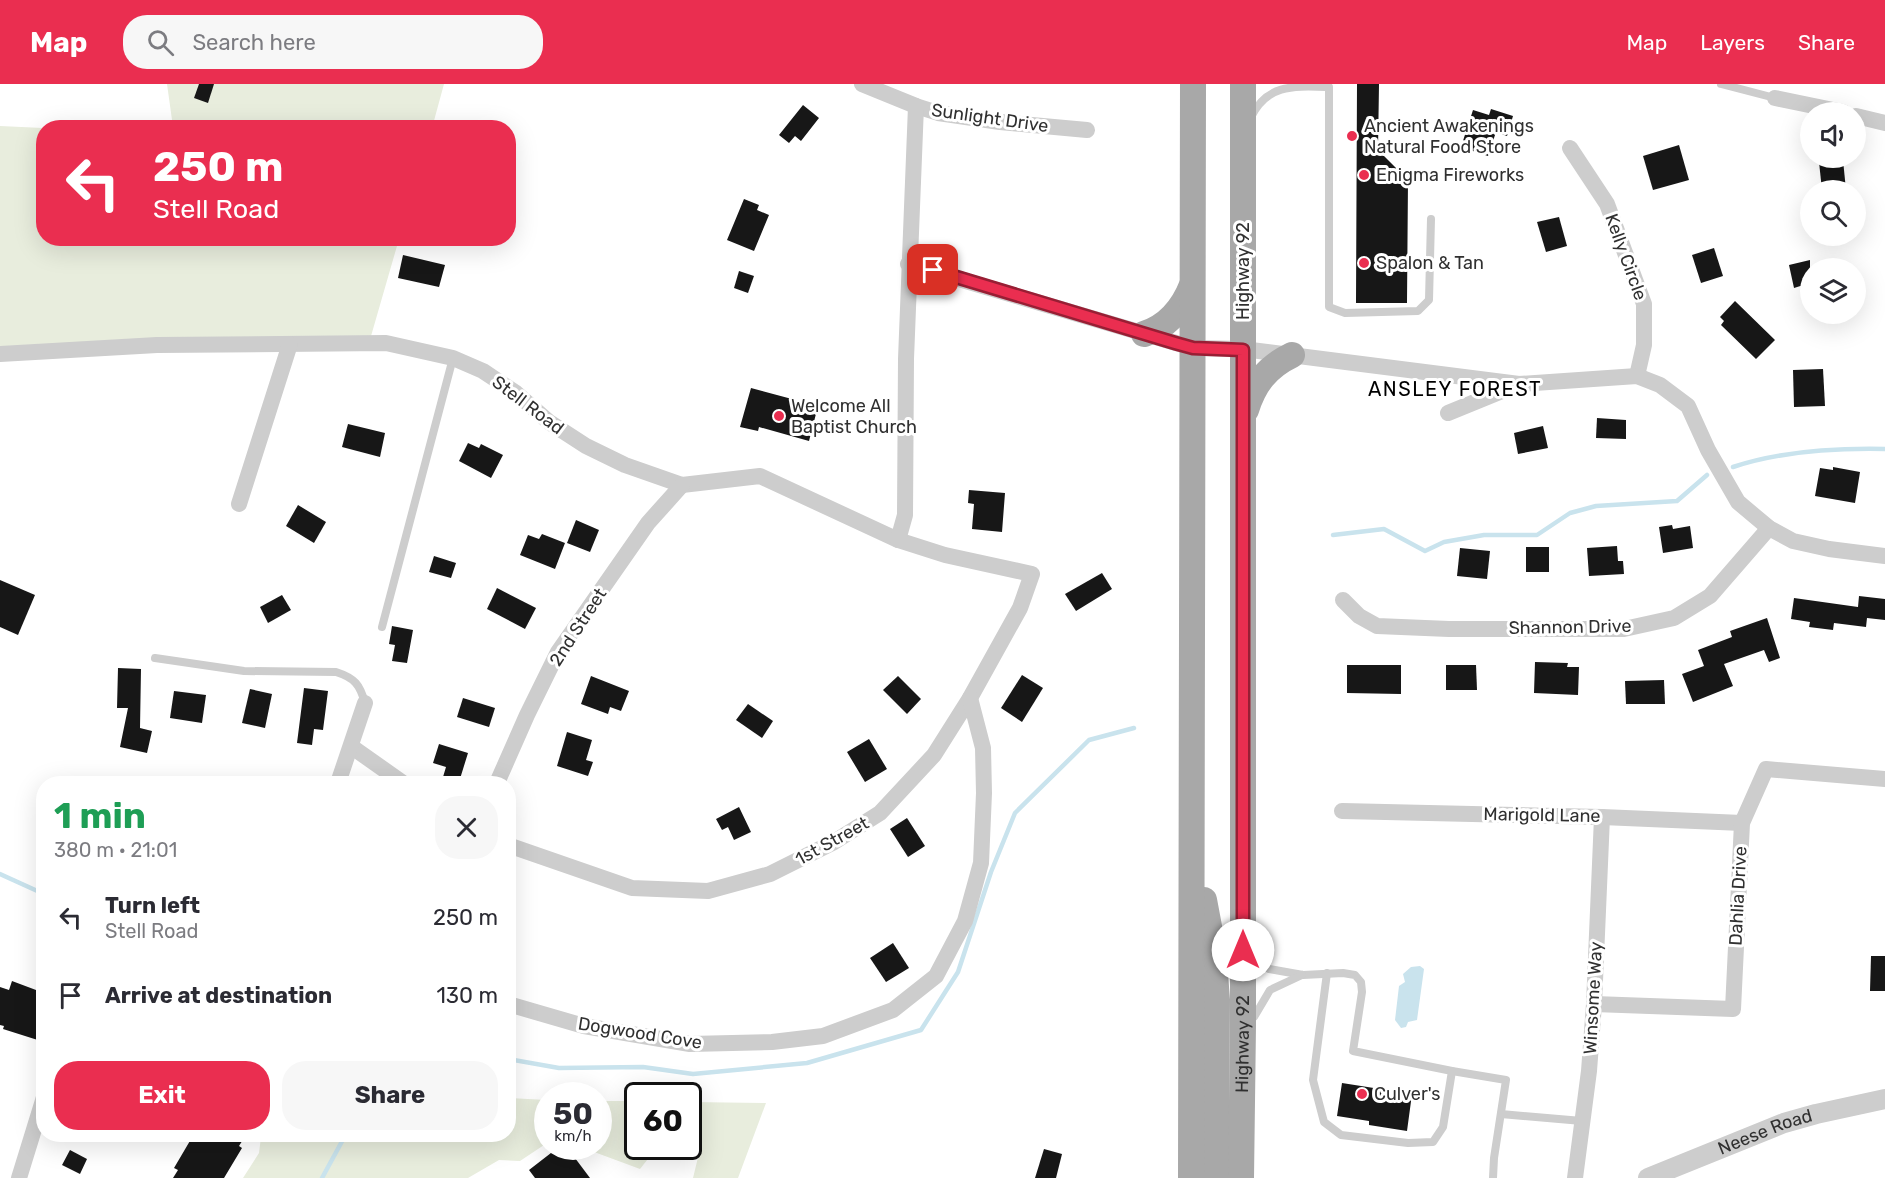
<!DOCTYPE html>
<meta charset="utf-8">
<style>
:root{--surface:#fff;--page:#f7f7f7;--text:#2b2b33;--muted:#7c7c81;--accent:#ea2e50}
body{margin:0;font-family:Rubik,sans-serif;background:var(--page);color:var(--text);height:100vh;display:flex;flex-direction:column;font-size:22px;white-space:nowrap}
*{box-sizing:border-box;margin:0}
p{font-size:20px;color:var(--muted)}
.icon{flex:none;width:33px;height:33px;fill:none;stroke:currentColor;stroke-width:2;stroke-linecap:round;stroke-linejoin:round}
.map{position:relative;flex:1;overflow:hidden}
.details{position:absolute;left:36px;top:692px;width:480px;height:366px;display:flex;flex-direction:column;background:var(--surface);border-radius:24px;box-shadow:0 6px 24px #0002}
.details>*{flex:none}
.top-card{position:absolute;left:36px;top:36px;width:480px;height:126px;border-radius:24px;box-shadow:0 6px 24px #0002;background:#ea2e50;color:#fff;overflow:hidden}
.buttons{position:absolute;left:1800px;top:18px;display:grid;gap:12px}
.buttons a{display:grid;place-items:center;width:66px;height:66px;border-radius:50%;background:var(--surface);box-shadow:0 6px 24px #0002;font-size:30px}
.speed{position:absolute;left:534px;top:998px;display:flex;gap:12px;font-size:30px;font-weight:700;text-align:center}
.speed>*{display:grid;place-content:center;width:78px;height:78px;border-radius:50%;background:var(--surface);box-shadow:0 6px 24px #0002;line-height:1}
.speed small{font-size:15px;font-weight:400}
.speed .limit{border:3px solid #111;border-radius:9px;background:#fff;color:#111}
.pin{position:absolute;display:grid;place-items:center;width:51px;height:51px;color:#fff;margin:-26px;border-radius:12px;box-shadow:0 3px 9px #0006}
.me{position:absolute;width:66px;margin:-33px;rotate:0deg;stroke-linejoin:round;filter:drop-shadow(0 0 4px #0008)}
.turn{display:flex;align-items:center;gap:21px;height:126px;padding:0 18px;font-size:27px}
.turn .icon{width:78px;height:78px;stroke-width:2.5}
.turn b{display:block;font-size:42px;line-height:51px}
.round{display:grid;place-items:center;flex:none;width:63px;height:63px;border-radius:24px;background:var(--page)}
.overview{display:flex;align-items:center;justify-content:space-between;height:102px;padding:0 18px}
h1{font-size:36px;font-weight:700;line-height:45px;color:#1e9e55}
.button{display:flex;gap:12px;margin-top:auto;padding:12px 18px}
.button a{flex:1;height:69px;border-radius:24px;background:var(--accent);color:#fff;font-size:24px;font-weight:700;line-height:69px;text-align:center}
.button a+a{background:var(--page);color:var(--text)}
ul{padding:0;list-style:none}
li{display:flex;align-items:center;gap:18px;height:78px;padding:0 18px}
li div{flex:1}
li b{display:block;font-size:22px}
li em{font-style:normal}
header{display:flex;align-items:center;gap:36px;box-sizing:border-box;height:84px;padding:0 30px;background:var(--accent);color:#fff}
header strong{font-size:28px}
nav{display:flex;gap:33px;margin-inline-start:auto;font-size:21px}
.search{width:420px;height:54px;background:var(--page);display:flex;align-items:center;gap:15px;box-sizing:border-box;padding:0 21px;border-radius:24px;color:var(--muted);font-size:22px}
.map>svg:first-child{display:block}
</style>
<header>
<strong>Map</strong>
<div class="search"><svg class="icon" aria-label="search" viewBox="0 0 24 24"><circle cx="10" cy="10" r="6"/><path d="M15 15l6 6"/></svg>Search here</div>
<nav><a>Map</a><a>Layers</a><a>Share</a></nav>
</header>
<div class="map">
<svg width="1885" height="1094" viewBox="0 0 1885 1094">
<rect width="100%" height="100%" fill="#fff"/>
<g fill="#e8eddd">
<polygon points="167,0 444,0 432,44 173,43"/>
<polygon points="0,42 43,44 44,154 399,155 367,266 51,269 0,276"/>
<polygon points="509,1014 547,1016 547,1059 520,1077 499,1076 468,1094 243,1094 259,1069 261,1053 257,1050 508,1050"/>
<polygon points="599,1017 637,1017 638,1062 658,1062 640,1085 578,1062 598,1062"/>
<polygon points="689,1018 766,1019 738,1094 693,1094 702,1057 689,1055"/>
</g>
<polygon fill="#c9e3ed" points="1420,882 1424,885 1417,936 1408,938 1406,943 1401,944 1395,936 1399,902 1405,898 1403,890 1411,883"/>
<g fill="none" stroke-linecap="round" stroke-linejoin="round">
<g stroke="#c9e3ed" stroke-width="4.5">
<path d="M1733,383C1781,367 1835,364 1885,365"/>
<polyline points="1333,451 1384,445 1425,467 1444,458 1484,451 1537,451 1570,429 1596,422 1677,417 1707,391"/>
<polyline points="0,790 44,810"/>
<polyline points="508,975 559,984 643,983 693,990 807,979 921,946 958,888 991,788 1015,729 1089,656 1134,644"/>
<polyline points="322,1094 346,1050"/>
</g>
</g>
<g fill="#171717">
<polygon points="199,0 214,0 208,19 194,14"/>
<polygon points="1357,0 1379,0 1378,66 1408,96 1407,219 1356,219"/>
<polygon points="803,21 819,34 801,57 795,52 789,59 779,51"/>
<polygon points="1491,25 1513,32 1507,52 1496,48 1488,72 1461,63 1473,26 1489,31"/>
<polygon points="1679,61 1689,96 1653,106 1643,72"/>
<polygon points="1843,76 1846,106 1822,106 1819,78"/>
<polygon points="744,115 759,121 757,126 769,131 754,167 727,156"/>
<polygon points="1559,133 1567,162 1546,168 1537,138"/>
<polygon points="1714,164 1723,192 1701,199 1692,171"/>
<polygon points="403,171 445,181 439,203 398,194"/>
<polygon points="1810,176 1810,199 1794,204 1789,181"/>
<polygon points="739,187 754,192 748,209 734,204"/>
<polygon points="1735,217 1775,256 1756,275 1721,241 1724,237 1720,233"/>
<polygon points="1823,285 1825,322 1794,323 1793,286"/>
<polygon points="751,304 818,322 809,357 759,343 758,347 740,343"/>
<polygon points="1597,334 1626,336 1626,355 1596,354"/>
<polygon points="348,340 385,349 380,373 342,363"/>
<polygon points="1543,342 1548,364 1518,370 1514,349"/>
<polygon points="468,359 479,364 481,360 503,371 491,394 459,377"/>
<polygon points="1833,383 1860,388 1855,419 1815,412 1820,384 1833,386"/>
<polygon points="969,406 1005,409 1002,448 972,445 974,420 968,419"/>
<polygon points="298,421 326,438 314,459 286,442"/>
<polygon points="576,436 599,446 590,468 567,459"/>
<polygon points="1672,441 1673,445 1690,442 1693,464 1663,469 1659,443"/>
<polygon points="542,450 565,459 555,485 520,471 528,451 539,455"/>
<polygon points="1617,462 1618,477 1623,477 1624,490 1589,492 1587,464"/>
<rect x="1526" y="463" width="23" height="25"/>
<polygon points="1460,464 1490,467 1487,495 1457,492"/>
<polygon points="434,472 456,479 451,494 429,488"/>
<polygon points="1102,489 1112,505 1076,527 1065,510"/>
<polygon points="0,496 35,511 18,551 0,543"/>
<polygon points="497,504 536,524 525,545 487,525"/>
<polygon points="282,511 291,526 268,539 260,523"/>
<polygon points="1859,512 1885,515 1885,536 1867,534 1866,543 1834,539 1833,546 1809,543 1810,538 1791,535 1794,514 1858,523"/>
<polygon points="1767,534 1780,574 1769,578 1764,566 1724,580 1733,602 1693,618 1682,590 1704,582 1698,566 1732,553 1730,547"/>
<polygon points="392,542 413,546 407,579 392,577 395,561 389,560"/>
<polygon points="1535,578 1568,579 1567,583 1579,583 1578,611 1534,609"/>
<polygon points="1347,581 1401,581 1401,610 1347,609"/>
<polygon points="1446,581 1476,581 1477,606 1446,606"/>
<polygon points="118,584 141,585 140,644 152,647 147,669 120,663 128,624 117,624"/>
<polygon points="1022,591 1043,604 1022,638 1001,624"/>
<polygon points="591,592 629,607 621,627 610,623 608,630 581,620"/>
<polygon points="898,592 921,615 907,630 883,606"/>
<polygon points="1664,596 1665,620 1626,620 1625,597"/>
<polygon points="304,604 328,607 323,646 314,645 312,661 297,659"/>
<polygon points="250,605 272,610 265,644 242,639"/>
<polygon points="174,607 206,611 202,639 170,634"/>
<polygon points="463,614 495,624 489,643 457,633"/>
<polygon points="748,620 773,637 762,654 736,636"/>
<polygon points="567,648 592,656 586,676 593,678 588,692 557,682"/>
<polygon points="869,655 887,685 865,698 847,668"/>
<polygon points="439,660 468,669 459,698 443,693 446,683 433,679"/>
<polygon points="739,723 751,748 734,756 728,743 722,746 716,735"/>
<polygon points="907,734 925,762 908,773 890,745"/>
<polygon points="893,859 909,884 886,898 870,874"/>
<polygon points="1871,872 1885,872 1885,907 1870,907"/>
<polygon points="12,897 44,909 44,958 3,945 4,942 0,941 0,903 9,906"/>
<polygon points="1342,999 1412,1010 1407,1047 1369,1041 1369,1037 1337,1032"/>
<polygon points="194,1050 237,1050 244,1054 239,1062 242,1064 224,1094 173,1094 178,1086 174,1084"/>
<polygon points="560,1062 565,1069 569,1066 590,1094 535,1094 529,1086"/>
<polygon points="1044,1065 1062,1070 1056,1094 1035,1094"/>
<polygon points="70,1066 87,1075 80,1090 62,1081"/>
</g>
<g fill="none" stroke-linecap="round" stroke-linejoin="round">
<g stroke="#cdcdcd" stroke-width="8">
<polyline points="1721,0 1775,14"/>
<path d="M1251,33C1267,0 1293,2 1329,3V223L1345,229L1418,227L1429,216L1431,135"/>
<polyline points="382,543 453,274"/>
<path d="M155,574L244,587L336,588C355,594 360,601 365,619"/>
<polyline points="1249,870 1269,885 1303,891 1343,889 1355,891 1361,898 1362,908 1353,967 1452,987 1506,996 1494,1074 1493,1094"/>
<polyline points="1327,889 1313,996 1324,1038 1341,1051 1408,1059 1433,1058 1443,1043 1452,987"/>
<polyline points="1249,937 1254,933 1270,906 1302,891"/>
<polyline points="1501,1030 1582,1037"/>
</g>
<g stroke="#cdcdcd" stroke-width="16">
<polyline points="862,0 916,22 938,29 1000,38 1087,46"/>
<polyline points="1775,14 1843,28"/>
<polyline points="1856,32 1885,39"/>
<polyline points="1570,64 1607,120 1644,220 1644,261 1637,292"/>
<polyline points="908,180 1193,264 1243,265 1519,300"/>
<polyline points="0,270 157,261 386,259 453,274 483,287 516,309 549,338 586,362 625,381 682,401 760,392 898,456 945,471 1032,490 1020,524 970,614 934,671 880,729 834,758 770,790 708,807 632,804 508,761"/>
<polyline points="1448,329 1519,300 1637,292 1660,301 1688,322 1708,366 1738,418 1769,444 1793,457 1829,465 1885,472"/>
<polyline points="239,420 290,260"/>
<polyline points="898,456 905,431 906,275 916,22"/>
<polyline points="1343,516 1359,532 1377,542 1449,545 1624,545 1674,534 1710,512 1769,444"/>
<polyline points="352,663 403,699"/>
<polyline points="338,699 365,619"/>
<polyline points="497,699 527,631 558,568 648,439 682,401"/>
<polyline points="1342,727 1602,733 1742,739"/>
<polyline points="508,920 584,942 690,960 772,958 823,952 893,926 936,892 965,837 981,779 984,709 983,664 970,614"/>
<polyline points="1594,920 1733,925 1742,739 1766,685 1885,695"/>
<polyline points="19,1094 44,1013"/>
<polyline points="1575,1094 1589,987 1594,920 1602,733"/>
</g>
<path stroke="#cdcdcd" stroke-width="20" id="s1" d="M1648,1094L1784,1039L1816,1030L1885,1015"/>
<g stroke="#a8a8a8" stroke-width="26">
<path d="M1144,250C1169,242 1183,224 1192,201"/>
<path d="M1246,326C1254,300 1267,283 1292,271"/>
<polyline points="1204,816 1213,864 1217,916 1216,1094"/>
<polyline points="1191,1094 1193,0"/>
<path id="s2" d="M1241,1094L1243,941V0"/>
</g>
</g>
<g fill="none" stroke-linecap="round" stroke-linejoin="round">
<defs>
<polyline id="route" points="933,186 1175,259 1193,264 1243,266 1243,866"/>
</defs>
<use href="#route" stroke="#981e34" stroke-width="15"/>
<use href="#route" stroke="#ea2e50" stroke-width="10"/>
</g>
<g fill="#ea2e50" stroke="#fff" stroke-width="2">
<circle cx="1352" cy="52" r="6"/>
<circle cx="1364" cy="91" r="6"/>
<circle cx="1364" cy="179" r="6"/>
<circle cx="779" cy="332" r="6"/>
<circle cx="1362" cy="1010" r="6"/>
</g>
<g text-anchor="middle" stroke-width="6" stroke-linejoin="round" paint-order="stroke">
<g font-size="18" fill="#303030" stroke="#fff">
<text transform="translate(990 34) rotate(8)" y="6">Sunlight Drive</text>
<text transform="translate(1626 173) rotate(70)" y="6">Kelly Circle</text>
<text transform="translate(1243 187) rotate(-90)" y="6">Highway 92</text>
<text transform="translate(528 321) rotate(37)" y="6">Stell Road</text>
<text transform="translate(578 543) rotate(-57)" y="6">2nd Street</text>
<text transform="translate(1570 543) rotate(-1)" y="6">Shannon Drive</text>
<text transform="translate(1542 731) rotate(1)" y="6">Marigold Lane</text>
<text transform="translate(832 757) rotate(-29)" y="6">1st Street</text>
<text transform="translate(1738 812) rotate(-87)" y="6">Dahlia Drive</text>
<text transform="translate(1593 914) rotate(-87)" y="6">Winsome Way</text>
<text transform="translate(640 949) rotate(9)" y="6">Dogwood Cove</text>
<text dy="6" stroke="none"><textPath href="#s2" startOffset="134">Highway 92</textPath></text>
<text dy="6" stroke="none"><textPath href="#s1" startOffset="126">Neese Road</textPath></text>
</g>
<g font-size="18" fill="#303030" stroke="#fff" text-anchor="start">
<text x="1364" y="48">Ancient Awakenings<tspan x="1364" dy="21">Natural Food Store</tspan></text>
<text x="1376" y="97">Enigma Fireworks</text>
<text x="1376" y="185">Spalon &amp; Tan</text>
<text x="791" y="328">Welcome All<tspan x="791" dy="21">Baptist Church</tspan></text>
<text x="1374" y="1016">Culver's</text>
</g>
<g font-size="20" letter-spacing="1.5" fill="#000" stroke="#fff">
<text x="1455" y="312">ANSLEY FOREST</text>
</g>
</g>
</svg>
<div class="buttons">
<a><svg class="icon" aria-label="sound" viewBox="0 0 24 24"><path d="M4 9h4l5-4v14l-5-4H4zM17 9q2 3 0 6"/></svg></a>
<a><svg class="icon" aria-label="search" viewBox="0 0 24 24"><circle cx="10" cy="10" r="6"/><path d="M15 15l6 6"/></svg></a>
<a><svg class="icon" aria-label="layers" viewBox="0 0 24 24"><path d="M12 4l9 5-9 5-9-5zM3 14l9 5 9-5"/></svg></a>
</div>
<div class="speed"><div>50<small>km/h</small></div><div class="limit">60</div></div>
<div class="pin" style="left:933px;top:186px;background:#d93025"><svg class="icon" aria-label="arrive" viewBox="0 0 24 24"><path d="M6 21V4h12l-3 4 3 4H6"/></svg></div>
<svg class="me" style="left:1243px;top:866px" viewBox="-20 -20 40 40"><circle r="19" fill="#fff"/><path d="M0-13L10 11 0 6-10 11z" fill="#ea2e50"/></svg>
<div class="top-card">
<div class="turn"><svg class="icon" aria-label="left" viewBox="0 0 24 24"><path d="M17 20v-9H6M10 6l-5 5 5 5"/></svg><div><b>250 m</b>Stell Road</div></div>
</div>
<section class="details">
<div class="overview"><div><h1>1 min</h1><p>380 m · 21:01</p></div><a class="round"><svg class="icon" aria-label="close" viewBox="0 0 24 24"><path d="M6 6l12 12M18 6L6 18"/></svg></a></div>
<ul>
<li><svg class="icon" aria-label="left" viewBox="0 0 24 24"><path d="M17 20v-9H6M10 6l-5 5 5 5"/></svg><div><b>Turn left</b><p>Stell Road</p></div><em>250 m</em></li>
<li><svg class="icon" aria-label="arrive" viewBox="0 0 24 24"><path d="M6 21V4h12l-3 4 3 4H6"/></svg><div><b>Arrive at destination</b></div><em>130 m</em></li>
</ul>
<div class="button"><a>Exit</a><a>Share</a></div>
</section>
</div>
